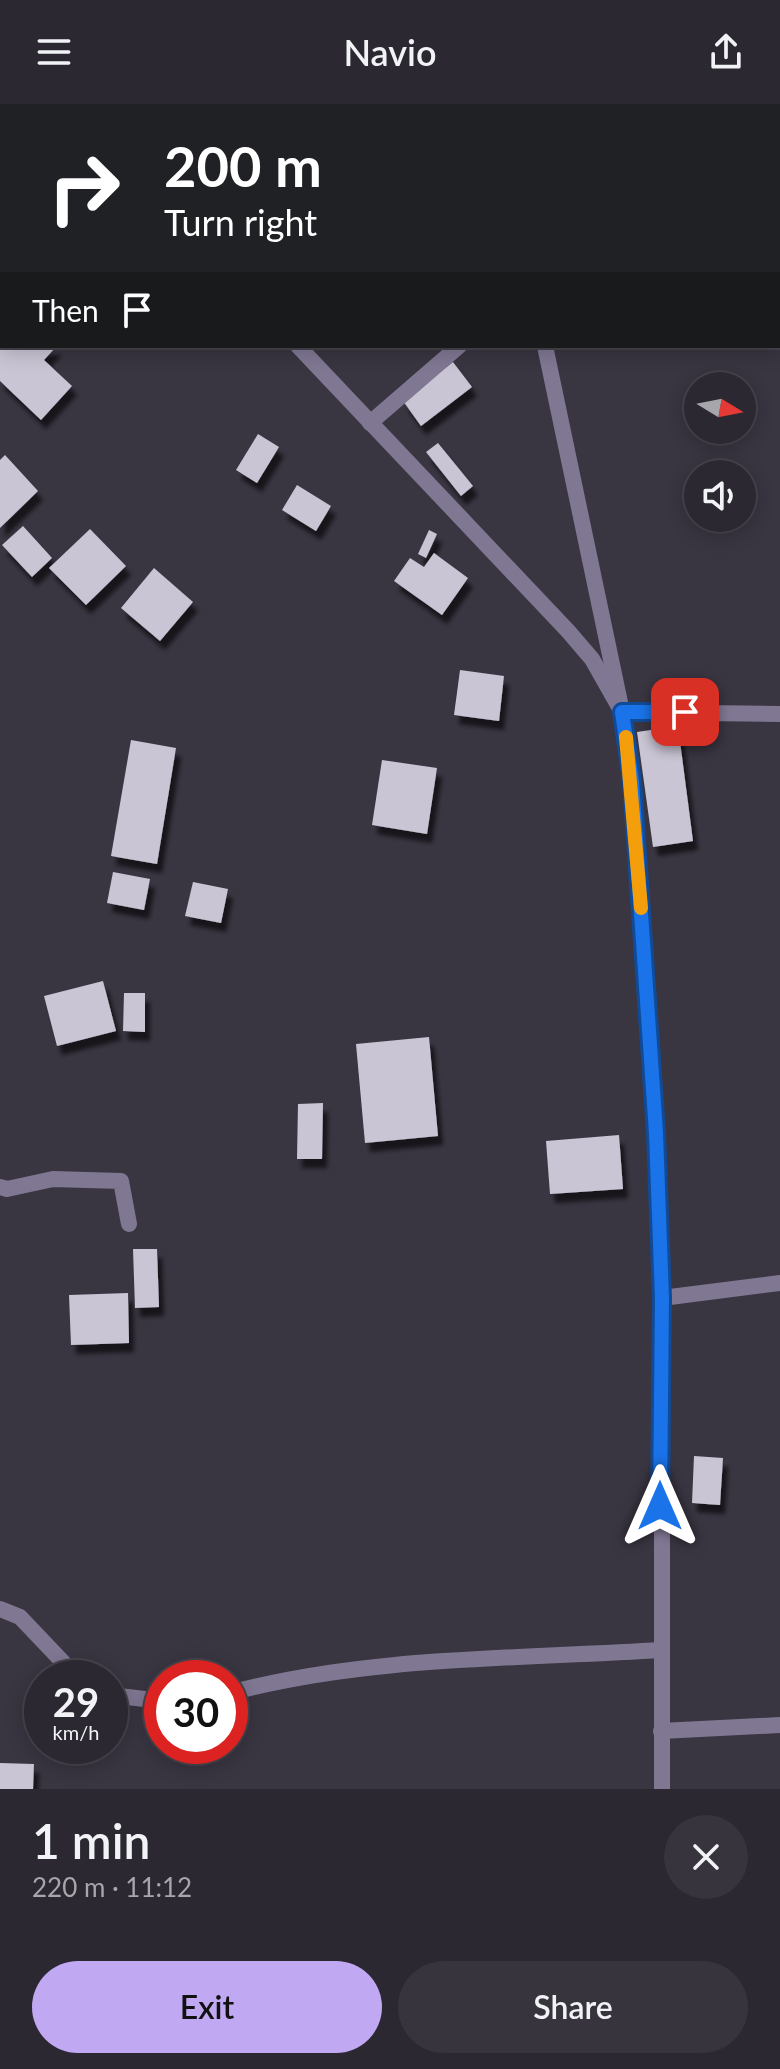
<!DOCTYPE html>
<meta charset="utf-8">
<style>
:root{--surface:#2b2831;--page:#37343d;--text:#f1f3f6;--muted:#a6a6ab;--line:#47444d;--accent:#c1a8f3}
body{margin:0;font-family:Lato,sans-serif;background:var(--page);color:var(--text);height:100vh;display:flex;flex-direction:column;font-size:30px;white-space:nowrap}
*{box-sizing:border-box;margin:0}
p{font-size:26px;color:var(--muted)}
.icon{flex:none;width:44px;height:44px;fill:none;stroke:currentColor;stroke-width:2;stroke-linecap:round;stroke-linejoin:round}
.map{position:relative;height:1685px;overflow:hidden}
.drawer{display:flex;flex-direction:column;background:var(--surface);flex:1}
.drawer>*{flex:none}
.banner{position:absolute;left:0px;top:0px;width:780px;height:244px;box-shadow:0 4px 20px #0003,0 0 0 2px var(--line);background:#202124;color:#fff;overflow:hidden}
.needle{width:52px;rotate:100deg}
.fabs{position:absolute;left:684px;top:268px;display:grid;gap:16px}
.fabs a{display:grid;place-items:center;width:72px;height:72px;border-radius:50%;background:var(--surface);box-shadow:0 4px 20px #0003,0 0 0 2px var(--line);font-size:40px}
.speed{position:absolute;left:24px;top:1556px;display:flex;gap:16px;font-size:40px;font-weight:700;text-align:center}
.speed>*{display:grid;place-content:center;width:104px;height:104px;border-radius:50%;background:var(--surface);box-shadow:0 4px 20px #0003,0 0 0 2px var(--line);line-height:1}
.speed small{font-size:20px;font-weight:400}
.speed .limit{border:12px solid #d22;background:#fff;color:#111}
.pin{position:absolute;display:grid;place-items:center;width:68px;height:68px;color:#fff;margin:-34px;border-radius:16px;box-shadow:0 4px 12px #0006}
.me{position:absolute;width:88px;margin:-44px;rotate:0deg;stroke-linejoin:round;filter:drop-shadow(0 0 6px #0008)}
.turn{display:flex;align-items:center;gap:28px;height:168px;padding:0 32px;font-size:36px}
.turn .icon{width:104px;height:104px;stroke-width:2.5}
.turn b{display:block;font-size:56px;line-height:68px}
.then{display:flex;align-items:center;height:76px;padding:0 32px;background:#0003;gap:16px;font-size:30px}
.round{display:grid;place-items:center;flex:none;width:84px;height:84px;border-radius:42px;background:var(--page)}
.summary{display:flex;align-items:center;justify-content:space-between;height:136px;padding:0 32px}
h1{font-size:48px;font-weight:600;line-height:60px}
.button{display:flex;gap:16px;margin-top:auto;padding:16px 32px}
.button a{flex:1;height:92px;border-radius:48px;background:var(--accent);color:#111;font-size:32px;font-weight:600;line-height:92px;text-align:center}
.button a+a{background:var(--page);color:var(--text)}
header{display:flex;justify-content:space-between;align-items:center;height:104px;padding:0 32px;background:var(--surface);font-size:36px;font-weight:600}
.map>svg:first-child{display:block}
</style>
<header><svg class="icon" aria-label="menu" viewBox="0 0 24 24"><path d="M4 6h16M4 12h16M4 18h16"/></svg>Navio<svg class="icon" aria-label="share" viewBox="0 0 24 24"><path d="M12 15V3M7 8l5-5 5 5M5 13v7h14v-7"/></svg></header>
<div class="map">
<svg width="780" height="1685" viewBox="0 0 780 1685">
<defs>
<filter id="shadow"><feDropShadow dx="5" dy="9" stdDeviation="2" flood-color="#0009"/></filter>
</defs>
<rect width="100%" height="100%" fill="#393541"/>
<g fill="#cac5d4" filter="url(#shadow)">
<polygon points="0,242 57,242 44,256 72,282 41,316 0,277"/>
<polygon points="453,258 472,283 421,322 403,297"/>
<polygon points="258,330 279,343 257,379 236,366"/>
<polygon points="438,339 473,382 461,392 426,348"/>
<polygon points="5,351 38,387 0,424 0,356"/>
<polygon points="297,381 331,402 316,427 282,406"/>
<polygon points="23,422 52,454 32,473 2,441"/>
<polygon points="90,425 126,462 86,501 49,464"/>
<polygon points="429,426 437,430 426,454 418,450"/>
<polygon points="434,449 468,474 442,511 394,477 410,454 424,463"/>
<polygon points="154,464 193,498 160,537 121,504"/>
<polygon points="460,566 504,572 499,617 454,611"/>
<polygon points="678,622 693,737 653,743 637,628"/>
<polygon points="131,636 176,644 157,760 111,752"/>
<polygon points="382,656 437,664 427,730 372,721"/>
<polygon points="113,768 150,775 144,806 107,799"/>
<polygon points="193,778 228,785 221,819 185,812"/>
<polygon points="103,877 116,927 57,942 44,892"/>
<polygon points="124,889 145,889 145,928 123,927"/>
<polygon points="429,933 438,1032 365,1039 356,940"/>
<polygon points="323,999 322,1055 297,1055 298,1000"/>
<polygon points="619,1031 623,1085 550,1090 546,1037"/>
<polygon points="133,1145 157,1145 159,1203 135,1204"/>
<polygon points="128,1189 129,1239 71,1241 69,1191"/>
<polygon points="694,1352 723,1354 720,1401 692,1399"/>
<polygon points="0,1659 34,1660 33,1685 0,1685"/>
</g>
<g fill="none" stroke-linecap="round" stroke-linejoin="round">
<g stroke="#807893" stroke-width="16">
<polyline points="80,0 82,2"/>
<polyline points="491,0 492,2"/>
<polyline points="0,191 2,189"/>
<polyline points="298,242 568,527 592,555 622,608 632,677 656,1029 662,1194 662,1685"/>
<polyline points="545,242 622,608 780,610"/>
<polyline points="370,319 459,242"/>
<polyline points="0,1083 7,1085 53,1075 121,1077 129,1120"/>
<polyline points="662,1194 780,1179"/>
<polyline points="0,1505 20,1513 78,1574"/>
<path d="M230,1589C367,1552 520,1555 661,1546"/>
<polyline points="110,1591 162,1597"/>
<polyline points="661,1627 780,1621"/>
</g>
</g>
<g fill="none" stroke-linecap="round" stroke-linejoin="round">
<defs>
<polyline id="route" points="660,1402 662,1194 656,1029 632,677 622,608 685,608"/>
</defs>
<use href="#route" stroke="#114b97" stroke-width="20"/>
<use href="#route" stroke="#1a73e8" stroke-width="14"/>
<polyline stroke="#f59e0b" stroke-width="14" points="626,633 641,804"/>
</g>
</svg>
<div class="fabs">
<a><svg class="needle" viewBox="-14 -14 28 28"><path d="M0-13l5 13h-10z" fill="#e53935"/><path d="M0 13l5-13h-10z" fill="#a6a6ab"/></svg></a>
<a><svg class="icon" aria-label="sound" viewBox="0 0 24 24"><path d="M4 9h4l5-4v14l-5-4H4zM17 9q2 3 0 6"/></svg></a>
</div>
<div class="speed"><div>29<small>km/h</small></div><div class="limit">30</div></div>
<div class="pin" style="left:685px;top:608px;background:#d93025"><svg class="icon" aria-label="arrive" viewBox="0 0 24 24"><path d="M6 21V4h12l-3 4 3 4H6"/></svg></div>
<svg class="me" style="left:660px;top:1402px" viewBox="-20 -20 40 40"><path d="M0-17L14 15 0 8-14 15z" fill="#1a73e8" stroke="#fff" stroke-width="4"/></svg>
<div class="banner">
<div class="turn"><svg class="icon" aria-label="right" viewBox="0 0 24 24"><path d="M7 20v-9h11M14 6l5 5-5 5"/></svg><div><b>200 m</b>Turn right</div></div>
<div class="then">Then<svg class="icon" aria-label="arrive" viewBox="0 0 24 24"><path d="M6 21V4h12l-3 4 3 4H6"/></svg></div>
</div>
</div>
<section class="drawer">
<div class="summary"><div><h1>1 min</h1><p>220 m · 11:12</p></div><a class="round"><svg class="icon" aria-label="close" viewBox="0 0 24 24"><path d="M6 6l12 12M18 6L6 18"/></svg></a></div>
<div class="button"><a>Exit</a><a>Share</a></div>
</section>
